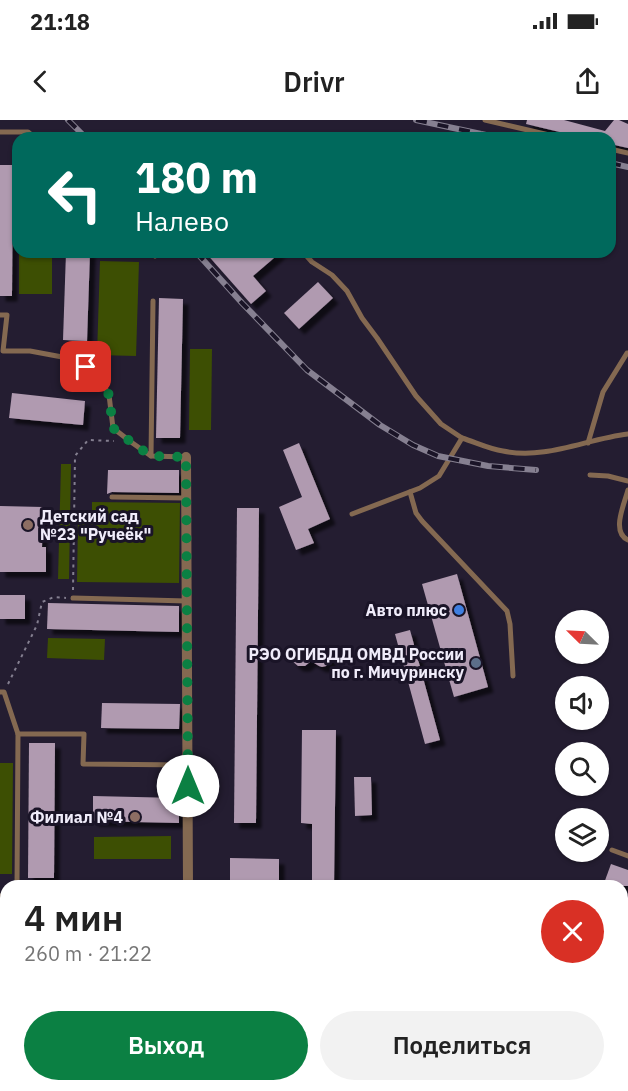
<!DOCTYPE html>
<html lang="ru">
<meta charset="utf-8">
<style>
:root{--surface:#fff;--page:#f2f2f2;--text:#222;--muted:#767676;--accent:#0b8043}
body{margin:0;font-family:"IBM Plex Sans",sans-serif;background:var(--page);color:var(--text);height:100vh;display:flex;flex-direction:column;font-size:22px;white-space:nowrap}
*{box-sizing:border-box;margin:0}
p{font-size:20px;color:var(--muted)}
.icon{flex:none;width:33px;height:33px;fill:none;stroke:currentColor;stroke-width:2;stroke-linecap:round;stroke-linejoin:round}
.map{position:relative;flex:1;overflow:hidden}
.details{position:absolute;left:0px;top:760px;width:628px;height:212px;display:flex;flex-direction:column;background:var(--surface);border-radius:18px 18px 0 0;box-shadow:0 2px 4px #0004}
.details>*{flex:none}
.top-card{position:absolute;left:12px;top:12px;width:604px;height:126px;border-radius:18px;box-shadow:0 2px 4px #0004;background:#00695c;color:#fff;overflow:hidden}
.needle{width:39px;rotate:294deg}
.buttons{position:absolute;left:555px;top:490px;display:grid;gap:12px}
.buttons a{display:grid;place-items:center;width:54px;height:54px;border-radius:50%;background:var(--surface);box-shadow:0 2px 4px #0004;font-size:30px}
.pin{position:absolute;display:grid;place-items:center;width:51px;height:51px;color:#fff;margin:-26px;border-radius:12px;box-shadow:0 3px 9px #0006}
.me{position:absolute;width:66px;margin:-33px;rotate:0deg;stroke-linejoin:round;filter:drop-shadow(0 0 4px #0008)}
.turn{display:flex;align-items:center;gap:21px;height:126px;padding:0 24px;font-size:27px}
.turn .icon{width:78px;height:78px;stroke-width:2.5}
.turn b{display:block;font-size:42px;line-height:51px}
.round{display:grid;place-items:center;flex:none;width:63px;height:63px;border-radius:32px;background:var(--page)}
.headline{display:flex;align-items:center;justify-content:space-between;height:102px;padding:0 24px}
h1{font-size:36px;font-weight:600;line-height:45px}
.button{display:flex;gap:12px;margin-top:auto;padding:12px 24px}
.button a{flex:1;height:69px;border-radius:36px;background:var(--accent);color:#fff;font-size:24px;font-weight:600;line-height:69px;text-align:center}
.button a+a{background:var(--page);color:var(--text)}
.status{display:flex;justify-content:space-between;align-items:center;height:42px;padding:0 30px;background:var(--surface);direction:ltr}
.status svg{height:16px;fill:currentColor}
header{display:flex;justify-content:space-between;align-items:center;height:78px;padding:0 24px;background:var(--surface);font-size:27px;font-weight:600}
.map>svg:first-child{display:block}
</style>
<div class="status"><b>21:18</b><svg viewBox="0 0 49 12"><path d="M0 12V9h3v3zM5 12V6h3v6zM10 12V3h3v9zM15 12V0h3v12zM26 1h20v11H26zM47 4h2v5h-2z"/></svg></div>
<header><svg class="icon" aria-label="back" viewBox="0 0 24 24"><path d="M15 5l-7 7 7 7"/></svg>Drivr<svg class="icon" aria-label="share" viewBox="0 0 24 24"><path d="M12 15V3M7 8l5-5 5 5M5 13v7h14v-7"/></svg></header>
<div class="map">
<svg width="628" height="971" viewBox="0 0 628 971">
<defs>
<filter id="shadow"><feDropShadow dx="5.5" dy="5.5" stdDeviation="1.5" flood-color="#0009"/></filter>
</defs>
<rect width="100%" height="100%" fill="#241d31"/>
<g fill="#3d4f03">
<rect x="19" y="132" width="33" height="42"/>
<polygon points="100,141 139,142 136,236 97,235"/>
<polygon points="190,229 212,229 211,310 189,310"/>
<polygon points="61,344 71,344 69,459 58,459"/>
<polygon points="92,382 180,383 179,463 77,462 78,399 92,399"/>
<polygon points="48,518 105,519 104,540 47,538"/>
<polygon points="0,643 13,643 12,754 0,754"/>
<polygon points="171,716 171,739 94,739 94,717"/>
</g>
<g fill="#b09ab0" filter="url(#shadow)">
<polygon points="527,0 564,0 605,11 614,0 619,0 628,4 628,28 610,24 610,18 585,18 526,4"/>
<polygon points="0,45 13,45 12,176 0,176"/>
<polygon points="66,132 90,132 87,221 63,220"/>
<polygon points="205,132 281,132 253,156 266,171 251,184"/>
<polygon points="318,162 333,178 299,209 284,193"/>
<polygon points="159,178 183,179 180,318 156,318"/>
<polygon points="12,273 85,281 83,305 9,298"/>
<polygon points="299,323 330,399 308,409 314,423 296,430 279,387 302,377 283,330"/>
<polygon points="108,350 179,350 179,373 112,372 107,374"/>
<polygon points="0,386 43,387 42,427 46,427 46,452 0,452"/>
<polygon points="237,388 259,388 256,703 234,703"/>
<polygon points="457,454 488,567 454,577 422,464"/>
<rect x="0" y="475" width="25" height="24"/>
<polygon points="48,483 179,486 179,512 47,509"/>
<polygon points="410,510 440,620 425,624 395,514"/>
<polygon points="301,529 305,530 312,535 318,530 326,530 329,532 331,540 326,546 322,547 319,546 311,541 305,546 298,546 292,541 292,537 297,530"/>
<polygon points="102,583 180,584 179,609 101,608"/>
<polygon points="302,610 336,610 334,766 312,766 312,704 301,703"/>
<polygon points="29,623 55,623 54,758 28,758"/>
<polygon points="354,657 371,657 372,695 355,696"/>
<polygon points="93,676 179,678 179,703 93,701"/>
<polygon points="230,738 279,739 279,766 230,766"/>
<polygon points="611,744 628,750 628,766 603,766"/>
</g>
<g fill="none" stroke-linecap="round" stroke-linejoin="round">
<g stroke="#847f90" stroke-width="2" stroke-dasharray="3 4.5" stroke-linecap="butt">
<polyline points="73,470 75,336 88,320 114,321"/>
<polyline points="8,564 37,505 42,482 54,477 66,478"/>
<polyline points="0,832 6,832"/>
<polyline points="0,908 6,908"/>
</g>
<g stroke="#846951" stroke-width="5">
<polyline points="485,0 562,18"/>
<polyline points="0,12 28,12 35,18"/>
<polyline points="610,29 628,33"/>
<polyline points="151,132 155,136"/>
<polyline points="303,132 312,142 332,155 347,171 362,198 377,218 416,276 441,304 462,318"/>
<polyline points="0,195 7,195 3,231 30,231 73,239 98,255 109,275 113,308 131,322 151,336 186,337"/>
<polyline points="588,323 603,272 627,233 628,233"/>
<polyline points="151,336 153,181"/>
<polyline points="590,355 608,356 628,361"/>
<path d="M628,370C624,385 611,412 628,420"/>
<polyline points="410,372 416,393 422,401 507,491 510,504 513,556"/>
<polyline points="112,377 186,378"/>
<path d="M352,394L420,368L439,356L462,318C475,322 489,329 503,331C546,340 586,319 628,314"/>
<polyline points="73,478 187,481"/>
<polyline points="0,572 4,572 18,614"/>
<polyline points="612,730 628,736"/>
<polyline points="17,766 18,614 84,614 83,644 188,645"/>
<polyline points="0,776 6,776"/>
</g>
<g stroke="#846951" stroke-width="10">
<polyline points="186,337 188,766"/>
<polyline points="190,966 190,971"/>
</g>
<g stroke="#bc926b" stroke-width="12">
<polyline points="0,866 6,866"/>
<polyline points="622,900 628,902"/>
</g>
<defs>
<g id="rail">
<polyline points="68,0 86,18"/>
<polyline points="416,0 500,18"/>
<polyline points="610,43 628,47"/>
<polyline points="196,132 242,183 307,250 380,305 413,325 438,336 488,346 536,350"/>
</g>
</defs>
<use href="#rail" stroke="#868091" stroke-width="6"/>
<use href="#rail" stroke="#1a1427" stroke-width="4" stroke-dasharray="11" stroke-linecap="butt"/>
</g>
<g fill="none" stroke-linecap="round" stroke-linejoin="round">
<polyline stroke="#0b8043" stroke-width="10" stroke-dasharray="0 18" points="86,247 98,255 109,275 113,308 131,322 151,336 186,337 188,666"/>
</g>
<g fill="#8d6e63" stroke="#1a1427" stroke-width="2">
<circle cx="28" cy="405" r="6"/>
<circle cx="135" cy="697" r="6"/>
</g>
<circle fill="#3f7fe0" stroke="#1a1427" stroke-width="2" cx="459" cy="490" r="6"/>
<circle fill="#5c6f8a" stroke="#1a1427" stroke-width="2" cx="476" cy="543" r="6"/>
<g text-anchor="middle" stroke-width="6" stroke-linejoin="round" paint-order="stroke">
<g font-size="16" font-weight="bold" fill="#f0ecfa" stroke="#1a1427" text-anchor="end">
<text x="40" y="402" text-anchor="start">Детский сад<tspan x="40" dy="18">№23 "Ручеёк"</tspan></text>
<text x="447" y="496">Авто плюс</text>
<text x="464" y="540">РЭО ОГИБДД ОМВД России<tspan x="464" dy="18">по г. Мичуринску</tspan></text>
<text x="123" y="703">Филиал №4</text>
</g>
</g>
</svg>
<div class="buttons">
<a><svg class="needle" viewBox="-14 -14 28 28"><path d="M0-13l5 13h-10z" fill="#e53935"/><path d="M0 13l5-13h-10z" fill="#767676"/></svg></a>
<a><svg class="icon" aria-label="sound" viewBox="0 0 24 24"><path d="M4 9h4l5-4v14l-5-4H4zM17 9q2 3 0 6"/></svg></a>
<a><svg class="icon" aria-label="search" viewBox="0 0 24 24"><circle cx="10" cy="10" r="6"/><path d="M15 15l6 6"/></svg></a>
<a><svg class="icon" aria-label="layers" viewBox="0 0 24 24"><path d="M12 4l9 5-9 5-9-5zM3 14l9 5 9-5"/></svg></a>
</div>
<div class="pin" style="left:86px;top:247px;background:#d93025"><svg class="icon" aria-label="arrive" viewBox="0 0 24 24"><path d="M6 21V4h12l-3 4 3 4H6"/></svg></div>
<svg class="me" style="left:188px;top:666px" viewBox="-20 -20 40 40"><circle r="19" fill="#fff"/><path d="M0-13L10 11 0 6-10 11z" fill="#0b8043"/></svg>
<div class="top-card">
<div class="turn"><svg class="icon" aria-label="left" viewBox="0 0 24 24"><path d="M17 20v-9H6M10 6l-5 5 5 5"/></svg><div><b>180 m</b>Налево</div></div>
</div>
<section class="details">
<div class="headline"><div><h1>4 мин</h1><p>260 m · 21:22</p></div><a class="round" style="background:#d93025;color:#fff"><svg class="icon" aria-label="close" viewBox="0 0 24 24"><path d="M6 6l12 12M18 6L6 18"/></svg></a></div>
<div class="button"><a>Выход</a><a>Поделиться</a></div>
</section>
</div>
